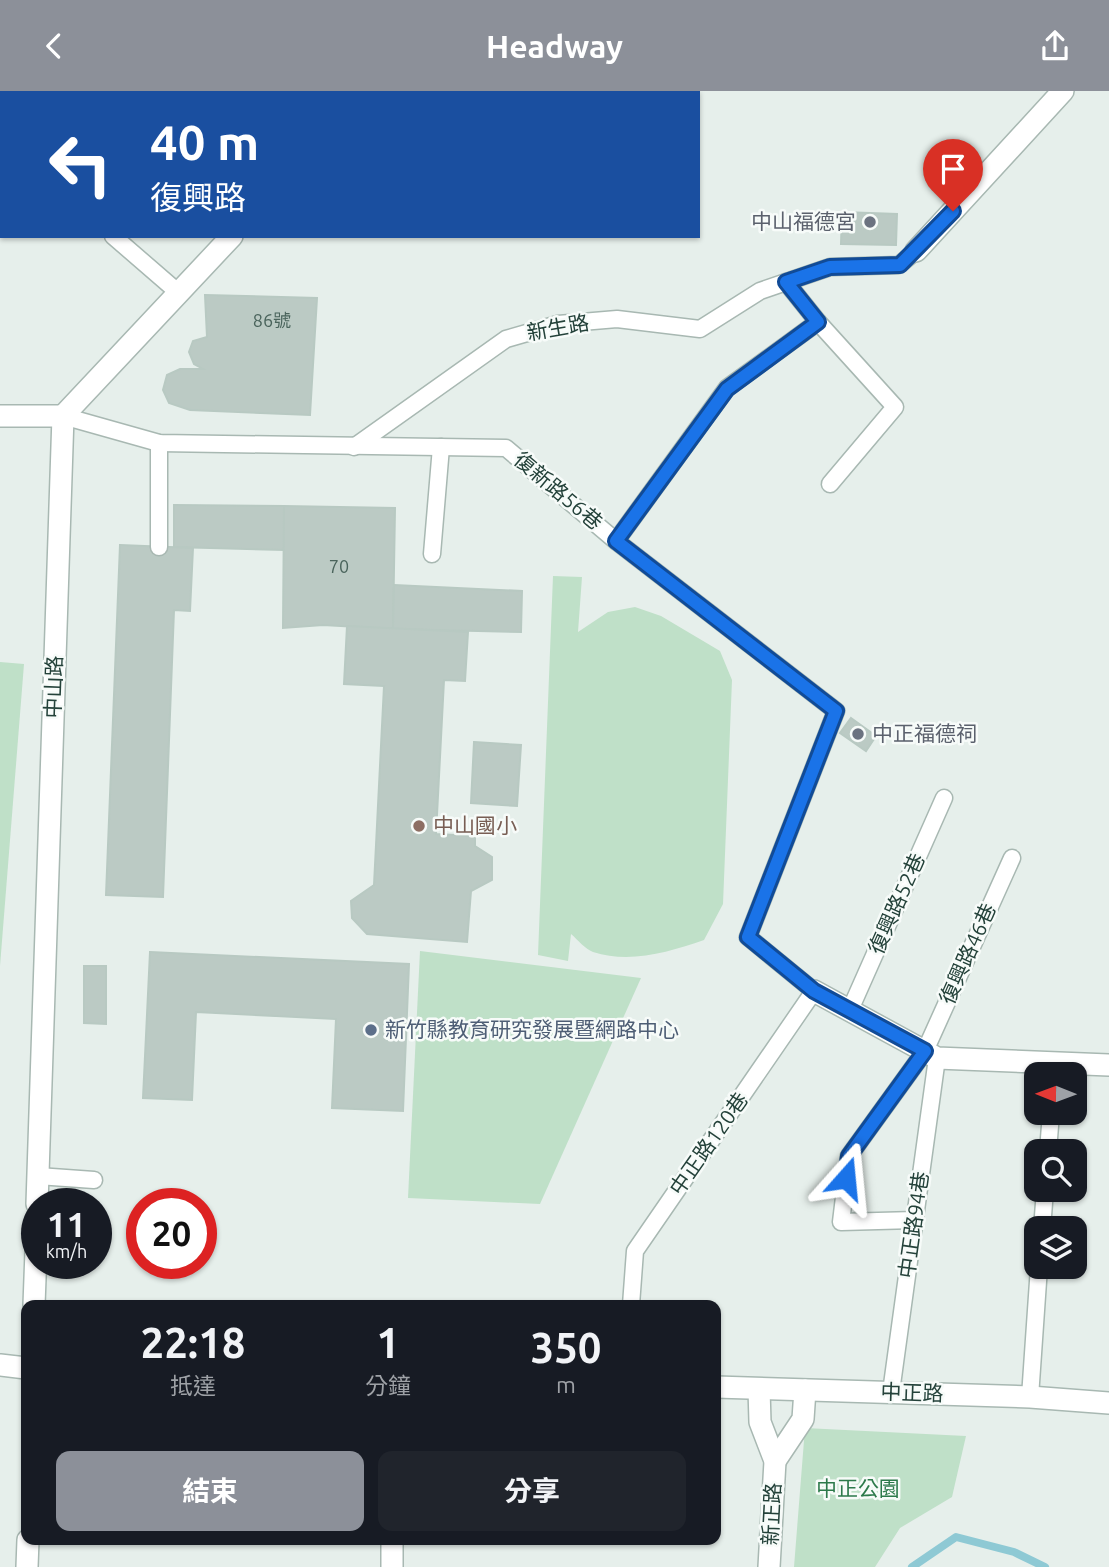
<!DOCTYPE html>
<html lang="zh-TW">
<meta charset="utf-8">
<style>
:root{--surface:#171b24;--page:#20242c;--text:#f1f3f6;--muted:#9ea1a6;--accent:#8c9099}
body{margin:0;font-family:Ubuntu,"Noto Sans TC",sans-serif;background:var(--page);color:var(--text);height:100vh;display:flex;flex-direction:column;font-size:26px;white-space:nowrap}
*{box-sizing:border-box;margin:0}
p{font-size:23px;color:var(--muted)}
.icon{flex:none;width:38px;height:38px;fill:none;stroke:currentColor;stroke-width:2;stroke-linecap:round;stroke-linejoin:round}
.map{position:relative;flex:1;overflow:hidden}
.panel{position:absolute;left:21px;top:1209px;width:700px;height:245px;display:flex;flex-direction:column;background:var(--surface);border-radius:14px;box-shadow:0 2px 5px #0004}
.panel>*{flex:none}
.guide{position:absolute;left:0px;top:0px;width:700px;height:147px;box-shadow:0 2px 5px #0004;background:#1a4fa0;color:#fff;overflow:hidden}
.needle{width:46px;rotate:271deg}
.controls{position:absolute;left:1024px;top:971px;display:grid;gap:14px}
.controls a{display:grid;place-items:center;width:63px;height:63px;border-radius:14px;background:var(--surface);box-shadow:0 2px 5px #0004;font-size:35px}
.speed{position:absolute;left:21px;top:1097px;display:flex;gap:14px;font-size:35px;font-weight:700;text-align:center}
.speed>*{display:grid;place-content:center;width:91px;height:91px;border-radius:50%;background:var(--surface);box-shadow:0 2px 5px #0004;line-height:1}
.speed small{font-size:18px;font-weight:400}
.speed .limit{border:10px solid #d22;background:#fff;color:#111}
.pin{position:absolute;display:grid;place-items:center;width:60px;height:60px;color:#fff;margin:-72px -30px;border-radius:50% 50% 50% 0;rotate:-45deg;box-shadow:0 0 7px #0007}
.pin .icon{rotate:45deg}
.me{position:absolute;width:77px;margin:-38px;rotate:18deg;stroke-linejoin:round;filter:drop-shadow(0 0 5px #0008)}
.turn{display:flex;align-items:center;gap:24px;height:147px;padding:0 35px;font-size:32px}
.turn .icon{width:91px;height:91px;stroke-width:2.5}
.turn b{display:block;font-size:49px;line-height:60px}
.eta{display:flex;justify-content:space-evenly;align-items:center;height:119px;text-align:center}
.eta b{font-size:42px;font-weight:700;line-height:49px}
.action{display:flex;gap:14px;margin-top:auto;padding:14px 35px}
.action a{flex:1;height:80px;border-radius:14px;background:var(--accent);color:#fff;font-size:28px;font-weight:700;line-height:80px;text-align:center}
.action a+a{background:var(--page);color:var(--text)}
header{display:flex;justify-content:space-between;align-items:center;height:91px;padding:0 35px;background:var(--accent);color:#fff;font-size:32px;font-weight:700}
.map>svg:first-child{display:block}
</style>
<header><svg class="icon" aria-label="back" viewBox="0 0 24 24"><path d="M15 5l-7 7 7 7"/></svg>Headway<svg class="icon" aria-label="share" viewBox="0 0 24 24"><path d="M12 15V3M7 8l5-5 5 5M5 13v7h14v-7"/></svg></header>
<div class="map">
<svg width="1109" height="1476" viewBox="0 0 1109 1476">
<rect width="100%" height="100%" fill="#e6efeb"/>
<g fill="#bfe0c8">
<path d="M553,485L582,486L578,541L608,521L635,516L661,525L720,560L732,589L723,813L704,849C669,861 630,873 593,861C585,858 578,849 571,843L568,870L538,864Z"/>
<polygon points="0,571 24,573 0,875"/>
<polygon points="420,860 641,887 540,1113 408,1107"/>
<polygon points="805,1337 966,1345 952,1406 900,1437 875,1476 794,1476"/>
</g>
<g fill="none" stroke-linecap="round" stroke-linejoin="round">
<polyline stroke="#8ec9d4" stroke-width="8" points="912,1476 956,1446 1014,1461 1045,1476"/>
</g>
<g fill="#bbcac4" stroke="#b8c9c2" stroke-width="2">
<polygon points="842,121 897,123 896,154 841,153"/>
<polygon points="205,204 317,207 310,324 190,319 169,312 163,299 167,284 180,278 203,278 194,273 189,261 193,250 207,246"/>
<polygon points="174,414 284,415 284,459 174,456"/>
<polygon points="284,415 395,417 393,538 323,534 283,537"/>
<polygon points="120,454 193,457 190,520 174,519 163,806 106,804"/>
<polygon points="394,494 522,500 521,541 393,538"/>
<polygon points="347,535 468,541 465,590 444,589 436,743 475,745 475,755 492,766 492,789 471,800 467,851 367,843 352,827 351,810 374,794 384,595 344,593"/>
<polygon points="851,627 876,645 866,660 840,642"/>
<polygon points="474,651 521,654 517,715 471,712"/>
<polygon points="150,861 409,873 403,1020 332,1017 336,928 196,921 192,1009 143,1007"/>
<polygon points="84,875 106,875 106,933 84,932"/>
</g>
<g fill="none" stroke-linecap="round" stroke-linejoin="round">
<defs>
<g id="service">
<polyline points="247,0 249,2"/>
<polyline points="0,47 2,48"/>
<polyline points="113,145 180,203"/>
<polyline points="818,231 895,316 830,393"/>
<polyline points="63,325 159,352 506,357 616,450 836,620 748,846 814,900 635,1160 631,1214"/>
<polyline points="159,352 159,456"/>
<polyline points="354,356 506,248 558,233 617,228 700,238 760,200 830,176 899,174 916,160"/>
<polyline points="616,450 727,297 818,231 786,191"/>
<polyline points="432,463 441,356"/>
<polyline points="850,919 944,707"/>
<polyline points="1048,1060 1051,1022"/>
<polyline points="38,1085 94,1089"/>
<polyline points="915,1129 841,1131 849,1065 925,960 1012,767"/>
<polyline points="1042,1138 1045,1099"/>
<polyline points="891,1301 937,967"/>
<polyline points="1030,1306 1039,1176"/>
</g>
<g id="minor">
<polyline points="916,160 1063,0"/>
<polyline points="814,900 937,967 1109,974"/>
<polyline points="759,1298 760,1331 775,1370 769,1476"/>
<polyline points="775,1370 803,1328 805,1299"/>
<polyline points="392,1449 392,1476"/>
</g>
<g id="tertiary">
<polyline points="364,2 365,0"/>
<polyline points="0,325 63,325"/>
<polyline points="37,1113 63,325 232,145"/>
<polyline points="34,1214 37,1133"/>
<polyline points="0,1274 26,1277"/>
<polyline points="716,1296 1030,1306 1109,1312"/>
<polyline points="27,1476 28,1449"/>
</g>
</defs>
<use href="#service" stroke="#a8b8b2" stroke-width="19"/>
<use href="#minor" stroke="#a8b8b2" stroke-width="24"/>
<use href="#tertiary" stroke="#a8b8b2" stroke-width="24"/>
<use href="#service" stroke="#fff" stroke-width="16"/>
<use href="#minor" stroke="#fff" stroke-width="21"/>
<use href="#tertiary" stroke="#fff" stroke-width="21"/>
</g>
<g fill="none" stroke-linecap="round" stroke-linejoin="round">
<defs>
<polyline id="route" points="846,1087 849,1065 925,960 814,900 748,846 836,620 616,450 727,298 818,231 786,191 830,176 900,174 953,120"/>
</defs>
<use href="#route" stroke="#114b97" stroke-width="18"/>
<use href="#route" stroke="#1a73e8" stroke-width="12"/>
</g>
<g fill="#6b7280" stroke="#f7fbf9" stroke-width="2.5">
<circle cx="870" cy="131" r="7"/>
<circle cx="858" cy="643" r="7"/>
</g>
<circle fill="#8d6e63" stroke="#f7fbf9" stroke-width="2.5" cx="419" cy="735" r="7"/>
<circle fill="#5c6f8a" stroke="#f7fbf9" stroke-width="2.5" cx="371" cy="939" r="7"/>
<g text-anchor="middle" stroke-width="5" stroke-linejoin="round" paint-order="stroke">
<g font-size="18" fill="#4a645c">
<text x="272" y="236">86號</text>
<text x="339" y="482">70</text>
</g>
<g font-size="21" fill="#5b616d" stroke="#f7fbf9" text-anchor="end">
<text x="856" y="138">中山福德宮</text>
<text x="872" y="650" text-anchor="start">中正福德祠</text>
</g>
<g font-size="21" fill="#24423a" stroke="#f7fbf9">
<text transform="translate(558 237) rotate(-10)" y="7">新生路</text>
<text transform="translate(558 400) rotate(40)" y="7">復新路56巷</text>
<text transform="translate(54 596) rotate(-88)" y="7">中山路</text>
<text transform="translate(897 813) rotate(-66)" y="7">復興路52巷</text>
<text transform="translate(968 863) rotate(-66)" y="7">復興路46巷</text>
<text transform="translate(709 1053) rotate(-55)" y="7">中正路120巷</text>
<text transform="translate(914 1134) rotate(-82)" y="7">中正路94巷</text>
<text transform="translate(912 1302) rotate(2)" y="7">中正路</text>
<text transform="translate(772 1423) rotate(-87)" y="7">新正路</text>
</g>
<g font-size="21" fill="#785e54" stroke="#f7fbf9" text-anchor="start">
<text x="433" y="742">中山國小</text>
</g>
<g font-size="21" fill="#4e5e75" stroke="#f7fbf9" text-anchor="start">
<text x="385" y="946">新竹縣教育研究發展暨網路中心</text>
</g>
<g font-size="21" fill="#2d7a4b" stroke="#f7fbf9">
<text x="858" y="1405">中正公園</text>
</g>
</g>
</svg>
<div class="controls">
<a><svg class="needle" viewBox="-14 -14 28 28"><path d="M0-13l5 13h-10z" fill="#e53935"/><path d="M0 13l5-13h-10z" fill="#9ea1a6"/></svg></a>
<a><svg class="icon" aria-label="search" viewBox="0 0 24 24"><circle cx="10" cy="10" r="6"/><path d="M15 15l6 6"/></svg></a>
<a><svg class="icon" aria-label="layers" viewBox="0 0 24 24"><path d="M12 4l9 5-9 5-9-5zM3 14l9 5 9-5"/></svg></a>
</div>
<div class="speed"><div>11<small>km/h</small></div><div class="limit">20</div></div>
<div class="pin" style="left:953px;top:120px;background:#d93025"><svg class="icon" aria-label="arrive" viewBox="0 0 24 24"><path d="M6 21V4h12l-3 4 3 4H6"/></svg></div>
<svg class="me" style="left:846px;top:1087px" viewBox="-20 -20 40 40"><path d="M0-17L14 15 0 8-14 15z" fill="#1a73e8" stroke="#fff" stroke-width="4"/></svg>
<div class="guide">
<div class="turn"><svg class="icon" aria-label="left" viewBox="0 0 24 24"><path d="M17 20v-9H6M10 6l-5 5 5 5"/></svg><div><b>40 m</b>復興路</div></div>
</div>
<section class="panel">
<div class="eta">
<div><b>22:18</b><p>抵達</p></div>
<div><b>1</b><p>分鐘</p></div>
<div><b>350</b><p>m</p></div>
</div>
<div class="action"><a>結束</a><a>分享</a></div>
</section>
</div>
